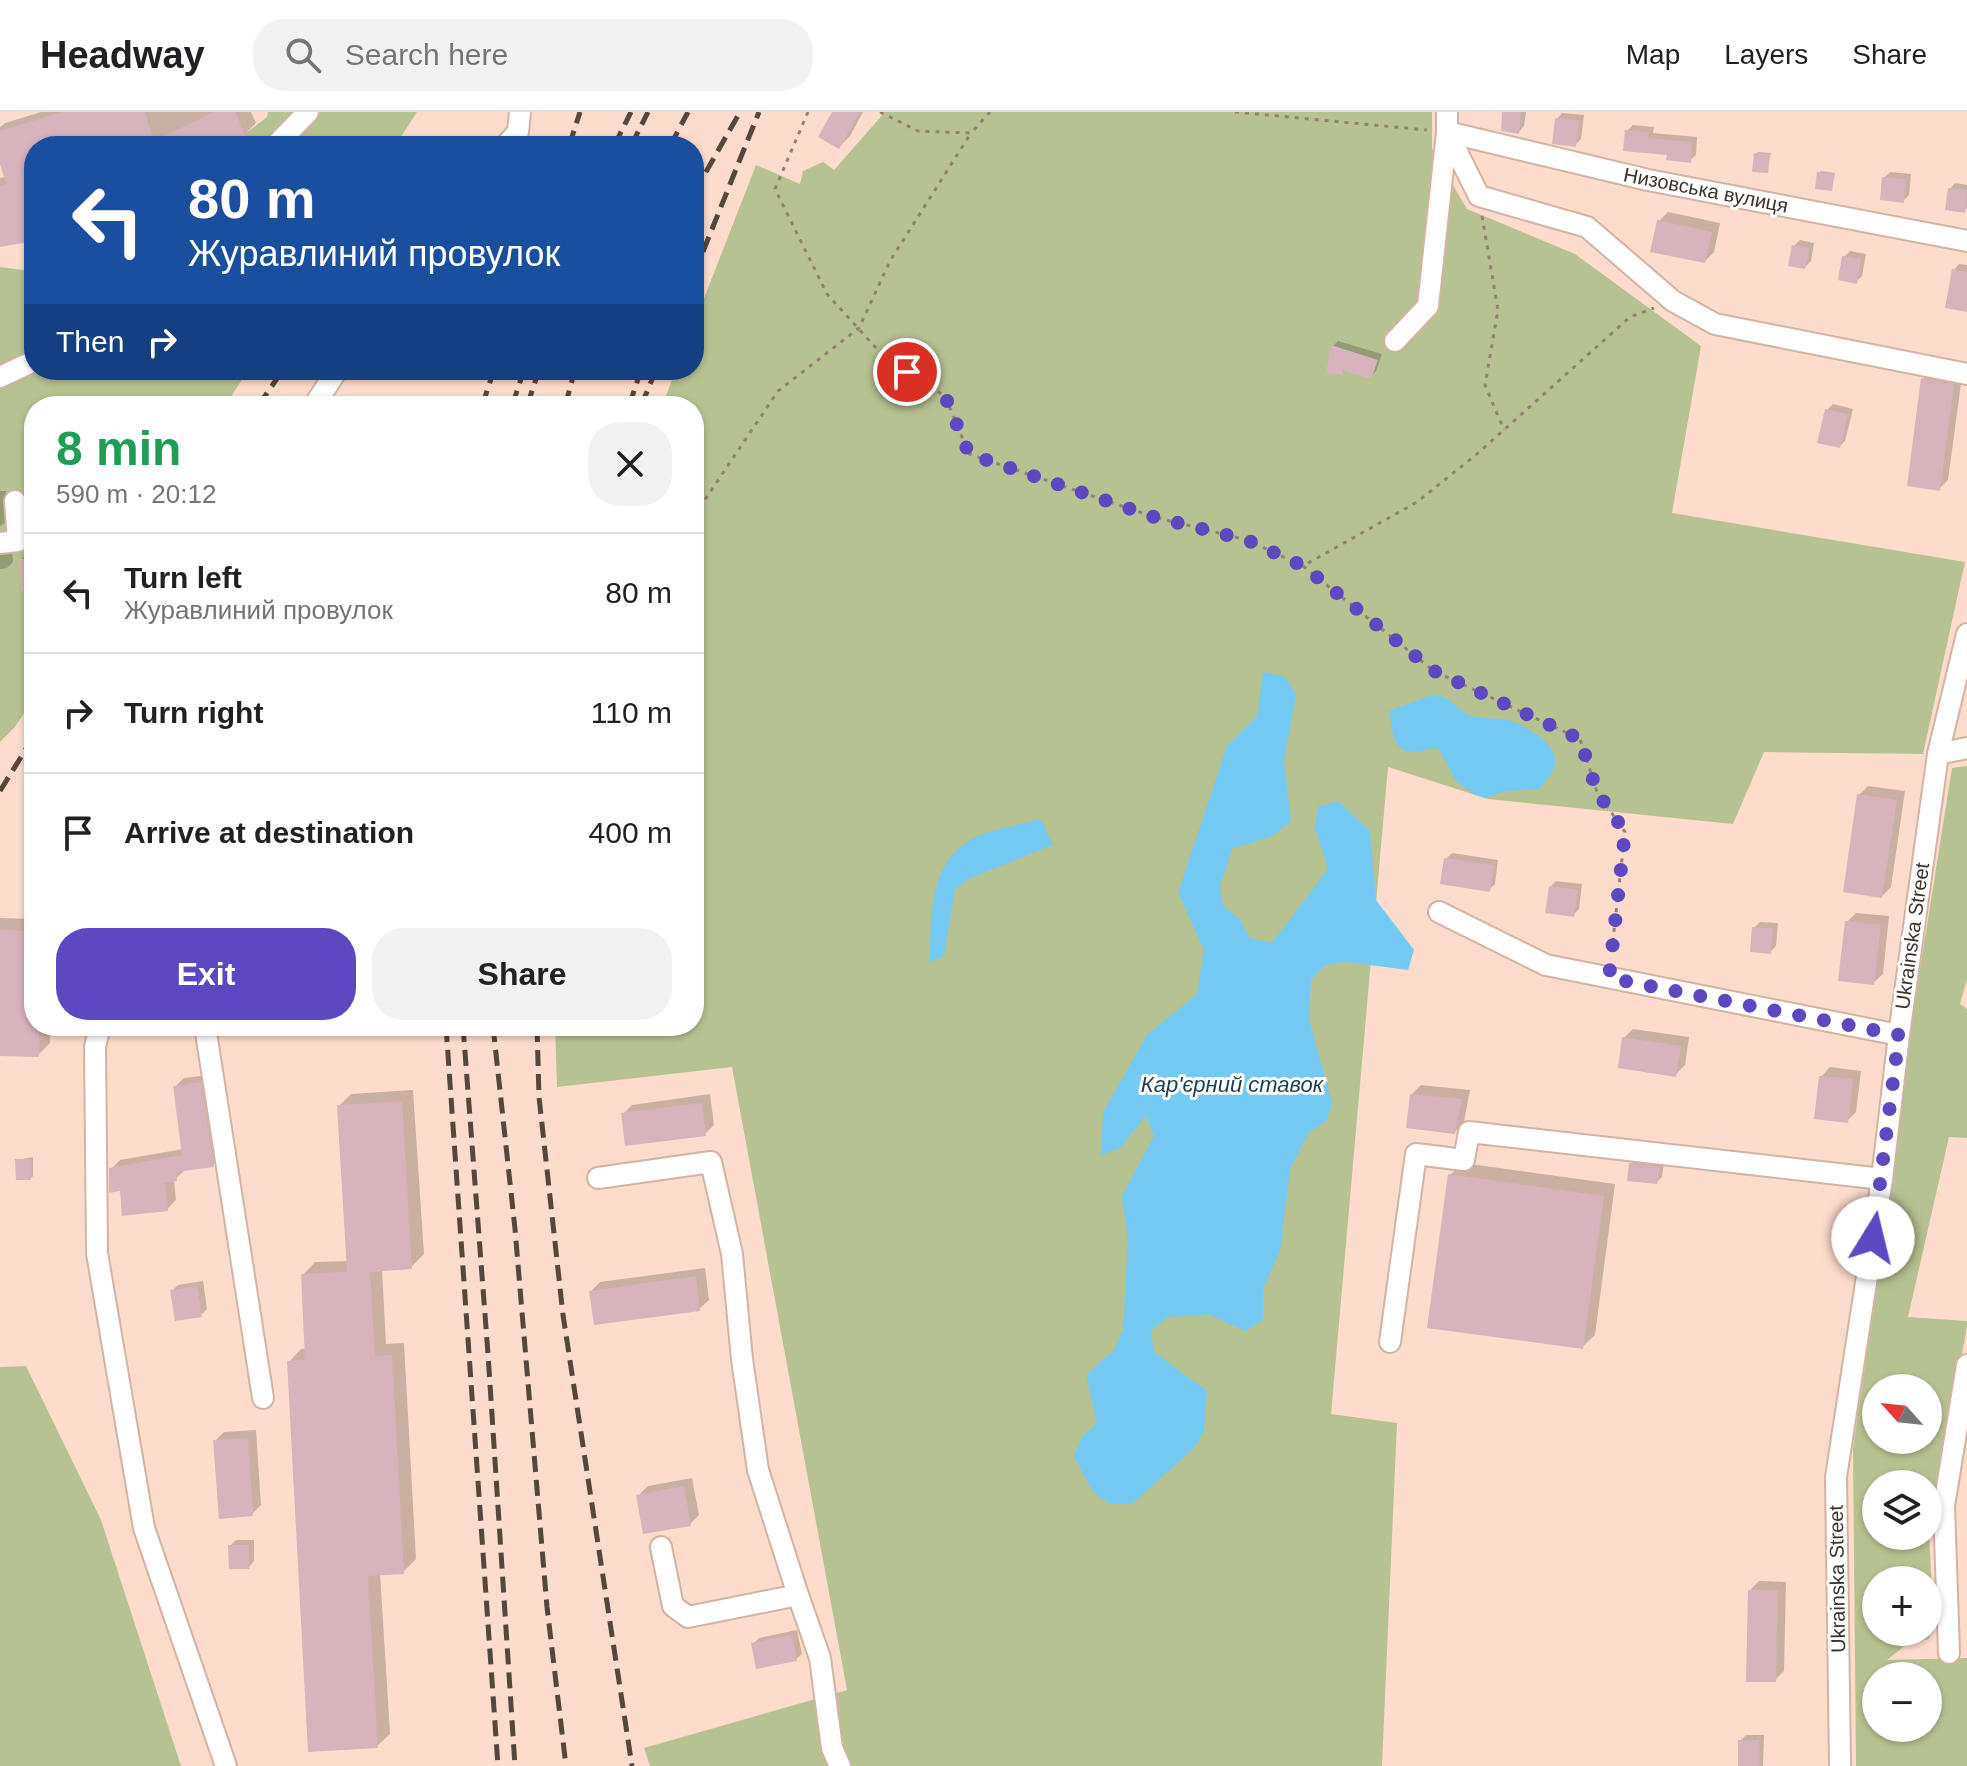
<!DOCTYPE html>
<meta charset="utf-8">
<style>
:root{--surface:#fff;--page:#f2f2f2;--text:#202124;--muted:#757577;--line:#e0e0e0;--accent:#5e48c1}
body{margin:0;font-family:Arial,sans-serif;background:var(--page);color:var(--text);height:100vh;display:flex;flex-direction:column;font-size:30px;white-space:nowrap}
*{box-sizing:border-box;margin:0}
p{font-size:26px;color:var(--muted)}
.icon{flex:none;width:44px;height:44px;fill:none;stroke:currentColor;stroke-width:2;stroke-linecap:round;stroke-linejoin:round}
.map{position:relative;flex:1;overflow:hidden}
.drawer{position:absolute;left:24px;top:284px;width:680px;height:640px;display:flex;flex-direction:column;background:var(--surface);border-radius:32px;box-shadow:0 2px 6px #0004}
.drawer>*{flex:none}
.guide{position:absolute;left:24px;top:24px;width:680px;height:244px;border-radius:32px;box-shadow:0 2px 6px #0004;background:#1a4fa0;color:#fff;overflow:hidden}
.needle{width:52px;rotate:297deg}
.tools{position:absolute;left:1862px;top:1262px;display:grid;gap:16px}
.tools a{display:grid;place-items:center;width:80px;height:80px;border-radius:50%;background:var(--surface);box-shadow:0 2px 6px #0004;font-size:40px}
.pin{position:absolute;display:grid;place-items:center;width:68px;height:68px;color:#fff;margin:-34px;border:4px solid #fff;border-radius:50%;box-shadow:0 2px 8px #0007}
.me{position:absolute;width:88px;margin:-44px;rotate:9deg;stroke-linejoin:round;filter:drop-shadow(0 0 6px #0008)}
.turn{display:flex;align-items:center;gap:28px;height:168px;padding:0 32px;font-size:36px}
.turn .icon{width:104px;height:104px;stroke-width:2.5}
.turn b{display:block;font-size:56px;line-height:68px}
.then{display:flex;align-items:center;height:76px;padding:0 32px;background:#0003;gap:16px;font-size:30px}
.round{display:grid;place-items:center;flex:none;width:84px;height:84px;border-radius:32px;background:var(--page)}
.overview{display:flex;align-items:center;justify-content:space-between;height:136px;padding:0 32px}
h1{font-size:48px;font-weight:700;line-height:60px;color:#1e9e55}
.primary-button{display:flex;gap:16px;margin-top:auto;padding:16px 32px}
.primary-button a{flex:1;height:92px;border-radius:32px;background:var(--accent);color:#fff;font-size:32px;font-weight:700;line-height:92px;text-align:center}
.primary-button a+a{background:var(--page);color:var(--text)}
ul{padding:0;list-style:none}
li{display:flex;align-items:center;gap:24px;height:120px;padding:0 32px;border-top:2px solid var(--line)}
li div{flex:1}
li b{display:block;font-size:30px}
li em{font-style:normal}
header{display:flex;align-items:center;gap:48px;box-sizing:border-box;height:112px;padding:0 40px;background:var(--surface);border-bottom:2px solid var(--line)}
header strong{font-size:38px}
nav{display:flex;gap:44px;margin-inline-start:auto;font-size:28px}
.search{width:560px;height:72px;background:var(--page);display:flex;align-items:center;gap:20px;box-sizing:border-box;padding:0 28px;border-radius:32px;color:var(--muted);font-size:30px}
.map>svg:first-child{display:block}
</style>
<header>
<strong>Headway</strong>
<div class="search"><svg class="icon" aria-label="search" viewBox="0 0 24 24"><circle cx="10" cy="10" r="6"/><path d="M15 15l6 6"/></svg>Search here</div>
<nav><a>Map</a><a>Layers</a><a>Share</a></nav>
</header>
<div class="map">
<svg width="1967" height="1654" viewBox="0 0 1967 1654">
<rect width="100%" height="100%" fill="#fddccc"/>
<g fill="#b7c291" fill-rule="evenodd">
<polygon points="268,0 417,0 395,34 229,34 267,5"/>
<polygon points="885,0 1432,0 1432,37 1467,97 1575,142 1701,234 1672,401 1965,450 1923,642 1764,640 1733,712 1488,687 1388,655 1331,1302 1397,1311 1382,1654 650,1654 644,1636 847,1578 732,955 557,975 555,914 694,914 694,294 662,294 676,258 694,258 694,212 756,53 800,72 803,59 823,50 834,58"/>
<polygon points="34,154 34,258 248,258 225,294 34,294 34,586 15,615 0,630 0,155 23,158"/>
<path d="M1967,654V867L1960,892L1967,897V1026L1949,1025L1908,1205L1967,1209V1214L1929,1421L1934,1517L1928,1527L1907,1532L1887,1548L1967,1546V1654H1856L1853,1336L1886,1112L1908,933L1952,656ZM1876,1276H1928V1328H1876ZM1876,1372H1928V1424H1876ZM1876,1468H1928V1520H1876ZM1876,1564H1928V1616H1876Z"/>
<polygon points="26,1254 101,1408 181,1654 0,1654 0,1255"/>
</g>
<g fill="#74caf3">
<polygon points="1263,560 1285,564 1296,583 1284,649 1291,709 1273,724 1232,737 1220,775 1223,794 1239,806 1250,826 1272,831 1328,757 1315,716 1318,694 1339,690 1370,719 1376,788 1414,838 1408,858 1347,850 1325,853 1311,868 1309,907 1332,991 1326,1010 1309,1020 1290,1058 1280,1139 1263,1177 1263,1208 1246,1219 1210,1203 1168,1205 1151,1219 1154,1240 1207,1279 1204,1320 1193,1337 1132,1392 1110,1392 1093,1380 1074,1344 1082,1325 1097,1311 1086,1263 1114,1238 1123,1218 1128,1128 1122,1084 1154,1024 1146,1004 1120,1036 1101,1043 1103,1000 1147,923 1197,882 1204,838 1178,780 1227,634 1257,604"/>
<path d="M1432,583C1452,583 1453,596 1469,603C1480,608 1495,605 1507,608C1524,612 1557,631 1555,651C1554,661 1545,670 1539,677L1506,679L1485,686L1475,683L1456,669L1439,637C1428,635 1423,640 1413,640C1392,641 1392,615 1389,599Z"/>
<path d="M1041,707L1053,733L968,767L955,778L944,844L929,850C932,803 928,745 980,723C999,716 1021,712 1041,707Z"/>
</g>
<g fill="#0003">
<polygon points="41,0 251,0 256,11 245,22 221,34 34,34 34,127 0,133 0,66 6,65 0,44 0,15 5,11"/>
<polygon points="834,0 863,0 850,24 839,35"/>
<polygon points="1504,0 1526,0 1524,14 1519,20"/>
<polygon points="1562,1 1584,3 1581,27 1575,33 1557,7"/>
<polygon points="1633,13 1654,15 1653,21 1697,25 1696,43 1690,48 1669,41 1627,19"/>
<polygon points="1758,40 1771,41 1767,59 1756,42"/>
<polygon points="1821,59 1835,61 1832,77 1819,61"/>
<polygon points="1890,60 1911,62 1909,83 1904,88 1884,66"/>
<polygon points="1955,71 1967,73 1967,96 1964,99 1950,77"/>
<polygon points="1668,100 1720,111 1714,140 1705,149 1659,109"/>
<polygon points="1800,128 1814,131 1811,149 1805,155 1794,134"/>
<polygon points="1850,139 1866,142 1862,164 1856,170 1844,145"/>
<polygon points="1959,152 1967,153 1967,198 1954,158"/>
<polygon points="1338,229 1382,242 1376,259 1370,265 1346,256 1342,260 1333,234"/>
<polygon points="1932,258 1962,264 1948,368 1939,377 1923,267"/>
<polygon points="1833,292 1853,297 1845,329 1840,334 1827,298"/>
<polygon points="0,379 6,379 9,408 0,414"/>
<polygon points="12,438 13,450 7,456 0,457 0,439"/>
<polygon points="34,441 34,475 21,448 27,442"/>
<polygon points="1868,674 1905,679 1891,775 1882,784 1859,683"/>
<polygon points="1452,741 1498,748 1495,772 1489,778 1446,747"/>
<polygon points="1556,769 1582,772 1579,797 1573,803 1550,775"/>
<polygon points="1856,801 1889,804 1883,862 1873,871 1847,810"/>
<polygon points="0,806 34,807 34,914 50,914 50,931 38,943 0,942"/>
<polygon points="1760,810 1778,811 1776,834 1770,840 1754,816"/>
<polygon points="1633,917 1689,925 1685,953 1675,963 1624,926"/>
<polygon points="1830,955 1861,959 1856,1000 1847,1009 1821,965"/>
<polygon points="209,963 222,1044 213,1053 185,1058 174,1068 176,1088 167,1097 121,1077 111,1057 120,1048 183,1037 176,974 184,966"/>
<polygon points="1421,973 1470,978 1464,1010 1455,1020 1412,982"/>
<polygon points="413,978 424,1142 411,1155 382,1157 386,1232 404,1231 416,1447 403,1460 380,1461 390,1622 377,1634 289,1250 301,1237 307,1237 303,1163 315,1150 349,1149 339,994 351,982"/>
<polygon points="710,982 714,1013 705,1022 623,1002 632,993"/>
<polygon points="33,1045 33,1064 31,1066 17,1048"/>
<polygon points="1637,1046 1664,1050 1662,1065 1657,1070 1631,1052"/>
<polygon points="1463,1051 1615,1072 1595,1223 1582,1235 1450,1063"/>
<polygon points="705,1156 709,1188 699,1197 591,1179 600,1170"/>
<polygon points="203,1169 207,1197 201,1203 172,1179 178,1173"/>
<polygon points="256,1318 261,1393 252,1402 215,1329 224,1320"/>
<polygon points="692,1366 699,1403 690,1412 638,1384 648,1374"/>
<polygon points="236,1428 254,1428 254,1449 249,1455 230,1434"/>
<polygon points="1759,1469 1786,1470 1784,1559 1775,1568 1750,1478"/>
<polygon points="797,1518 802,1542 796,1547 753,1532 759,1526"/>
<polygon points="1746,1623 1764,1623 1763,1654 1739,1654 1740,1629"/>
</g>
<g fill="#d7b3bd">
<polygon points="62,0 145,0 154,29 214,0 235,0 246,24 226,34 34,34 34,129 0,135 0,74 6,72 0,52 0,19"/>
<polygon points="832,0 860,0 839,37 818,25"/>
<polygon points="1502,0 1521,0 1519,22 1501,19"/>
<polygon points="1555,6 1579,8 1576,35 1552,32"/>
<polygon points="1625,18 1649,20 1648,26 1692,30 1691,51 1666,48 1667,43 1623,39"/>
<polygon points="1754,41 1770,42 1768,61 1752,60"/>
<polygon points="1817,60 1834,62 1832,79 1815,77"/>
<polygon points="1882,65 1906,67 1904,91 1880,88"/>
<polygon points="1948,76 1967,78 1965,101 1945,98"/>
<polygon points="1657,108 1712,120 1705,151 1650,140"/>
<polygon points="1792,133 1810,136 1805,157 1788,154"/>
<polygon points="1842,144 1861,147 1857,172 1838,168"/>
<polygon points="1952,157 1967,160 1967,200 1945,196"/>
<polygon points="1331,233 1378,248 1371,267 1343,258 1343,263 1326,260"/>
<polygon points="1921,266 1954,273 1940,379 1907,374"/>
<polygon points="1825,297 1848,302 1840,336 1817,331"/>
<polygon points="34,446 34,477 21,478 19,447"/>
<polygon points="1857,682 1897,688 1882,786 1843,780"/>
<polygon points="1444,746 1494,753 1490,780 1440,772"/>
<polygon points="1549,774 1578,778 1574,805 1545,801"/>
<polygon points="1845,809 1881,813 1874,873 1838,869"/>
<polygon points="1752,815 1773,816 1771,842 1750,840"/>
<polygon points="0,818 34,819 34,914 39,914 39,945 0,944"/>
<polygon points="1622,925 1681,934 1676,965 1618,956"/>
<polygon points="1819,964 1853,967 1848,1011 1814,1007"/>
<polygon points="201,970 214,1055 176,1060 177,1069 165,1071 168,1099 122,1104 120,1079 109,1081 109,1056 182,1043 173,974"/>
<polygon points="1410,982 1462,987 1455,1022 1406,1016"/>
<polygon points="402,989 412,1157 370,1160 375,1244 392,1243 404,1462 368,1464 378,1636 308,1640 287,1249 305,1248 301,1162 347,1160 337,993"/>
<polygon points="702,991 706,1024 625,1034 621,1001"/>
<polygon points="15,1047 31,1047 31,1068 16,1068"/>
<polygon points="1629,1051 1660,1055 1657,1072 1627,1069"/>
<polygon points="1448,1062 1604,1084 1583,1237 1427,1216"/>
<polygon points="696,1164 700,1199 594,1213 589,1179"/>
<polygon points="197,1174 202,1205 175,1209 170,1178"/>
<polygon points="248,1326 253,1404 219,1407 213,1328"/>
<polygon points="684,1374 691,1414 643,1422 636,1383"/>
<polygon points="228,1433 249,1433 249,1457 229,1457"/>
<polygon points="1748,1478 1778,1478 1776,1570 1746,1570"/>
<polygon points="792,1523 797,1549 756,1557 751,1531"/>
<rect x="1738" y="1628" width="21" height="26"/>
</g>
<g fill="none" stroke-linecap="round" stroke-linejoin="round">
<defs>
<g id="minor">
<polyline points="1447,20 1479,84 1587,115 1673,189 1715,212 1967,262"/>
<polyline points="1447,20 1648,68 1967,129"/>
<polyline points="275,34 308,0"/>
<polyline points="505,34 518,20 520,0"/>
<polyline points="1395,229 1428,194 1447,20 1447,0"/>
<polyline points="0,265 34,249"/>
<polyline points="314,294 337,258"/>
<polyline points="0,431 18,429 15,389"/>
<polyline points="1938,642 1967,636"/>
<polyline points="1439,800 1546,853 1899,923"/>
<polyline points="100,914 95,935 97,1141 144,1416 226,1654"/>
<polyline points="205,914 263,1286"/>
<polyline points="598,1066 711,1050 732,1142 742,1247 758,1358 798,1483"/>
<polyline points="1390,1230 1416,1042 1464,1048 1469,1020 1882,1067"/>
<polyline points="661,1435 673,1494 688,1505 798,1483 820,1546 832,1636 840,1654"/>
<polyline points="1949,1541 1944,1394 1967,1253"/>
<polyline points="1840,1654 1836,1365 1882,1067 1899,923 1938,642 1967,522"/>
</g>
</defs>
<use href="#minor" stroke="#d3b3a4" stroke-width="24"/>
<g stroke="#967f75" stroke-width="3" stroke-dasharray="4 6" stroke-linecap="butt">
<polyline points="808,0 775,77 827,182 887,248 945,284 969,342 1154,405 1247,428 1303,454 1417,390 1477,342 1630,205 1654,196"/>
<polyline points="880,0 918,19 971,21 990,0"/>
<polyline points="1235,0 1427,18"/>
<polyline points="1482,104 1498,198 1485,273 1504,318"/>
<polyline points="694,404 778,279 859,216 890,149 971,21"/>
<polyline points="1303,454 1434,559 1580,627 1597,680 1625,720 1611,846"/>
</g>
<use href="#minor" stroke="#fff" stroke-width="20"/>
<g stroke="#55463e" stroke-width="5" stroke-dasharray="16 8" stroke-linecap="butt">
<polyline points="569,34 580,0"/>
<polyline points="614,34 631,0"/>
<polyline points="631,34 648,0"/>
<polyline points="670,34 688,0"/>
<polyline points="694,81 740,0"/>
<polyline points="694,162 759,0"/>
<polyline points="258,294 283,258"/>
<polyline points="482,294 494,258"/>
<polyline points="512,294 524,258"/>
<polyline points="527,294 539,258"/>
<polyline points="565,294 575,258"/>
<polyline points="629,294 641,258"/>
<polyline points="641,294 656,258"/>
<polyline points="0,679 34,624"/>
<polyline points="446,914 498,1654"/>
<polyline points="463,914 488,1242 515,1654"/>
<polyline points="493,914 515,1117 547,1495 566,1654"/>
<polyline points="537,914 539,985 563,1203 632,1654"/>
</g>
</g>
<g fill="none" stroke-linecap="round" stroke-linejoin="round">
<polyline stroke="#5e48c1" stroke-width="14" stroke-dasharray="0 25.2" points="907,260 945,284 969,342 1154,405 1247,428 1303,454 1434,559 1580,627 1597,680 1625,720 1609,866 1899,923 1873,1126"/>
</g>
<g text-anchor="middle" stroke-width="6" stroke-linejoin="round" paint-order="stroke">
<g font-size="20" fill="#3d302a" stroke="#fff">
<text transform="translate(1706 78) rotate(11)" y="7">Низовська вулиця</text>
<text transform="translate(1912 824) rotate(-82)" y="7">Ukrainska Street</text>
<text transform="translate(1837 1467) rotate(-91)" y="7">Ukrainska Street</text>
</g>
<g font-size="22" font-style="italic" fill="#183e50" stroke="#fff">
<text x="1232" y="980">Кар'єрний ставок</text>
</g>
</g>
</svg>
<div class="tools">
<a><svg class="needle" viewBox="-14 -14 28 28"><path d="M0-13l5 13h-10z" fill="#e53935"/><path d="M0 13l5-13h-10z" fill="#757577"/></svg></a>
<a><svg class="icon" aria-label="layers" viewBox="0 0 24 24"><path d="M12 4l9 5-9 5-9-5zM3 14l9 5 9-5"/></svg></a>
<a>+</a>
<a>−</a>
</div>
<div class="pin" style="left:907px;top:260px;background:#d93025"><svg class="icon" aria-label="arrive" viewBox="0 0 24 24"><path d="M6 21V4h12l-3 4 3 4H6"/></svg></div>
<svg class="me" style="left:1873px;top:1126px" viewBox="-20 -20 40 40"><circle r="19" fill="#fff"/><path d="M0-13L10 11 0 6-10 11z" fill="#5e48c1"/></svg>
<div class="guide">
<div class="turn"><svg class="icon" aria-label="left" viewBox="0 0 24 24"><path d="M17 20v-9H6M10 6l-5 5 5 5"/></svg><div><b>80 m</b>Журавлиний провулок</div></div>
<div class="then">Then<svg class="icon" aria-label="right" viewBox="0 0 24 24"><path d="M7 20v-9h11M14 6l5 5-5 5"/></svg></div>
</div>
<section class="drawer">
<div class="overview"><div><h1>8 min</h1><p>590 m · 20:12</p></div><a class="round"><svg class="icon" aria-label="close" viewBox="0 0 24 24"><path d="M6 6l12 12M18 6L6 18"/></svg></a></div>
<ul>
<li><svg class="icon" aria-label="left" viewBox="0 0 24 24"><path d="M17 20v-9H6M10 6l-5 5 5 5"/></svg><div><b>Turn left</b><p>Журавлиний провулок</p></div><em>80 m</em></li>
<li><svg class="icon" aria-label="right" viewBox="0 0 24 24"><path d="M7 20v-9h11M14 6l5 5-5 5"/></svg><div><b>Turn right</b></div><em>110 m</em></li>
<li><svg class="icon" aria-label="arrive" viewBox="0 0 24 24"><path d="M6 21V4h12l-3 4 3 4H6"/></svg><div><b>Arrive at destination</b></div><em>400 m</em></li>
</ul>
<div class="primary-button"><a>Exit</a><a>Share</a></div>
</section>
</div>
